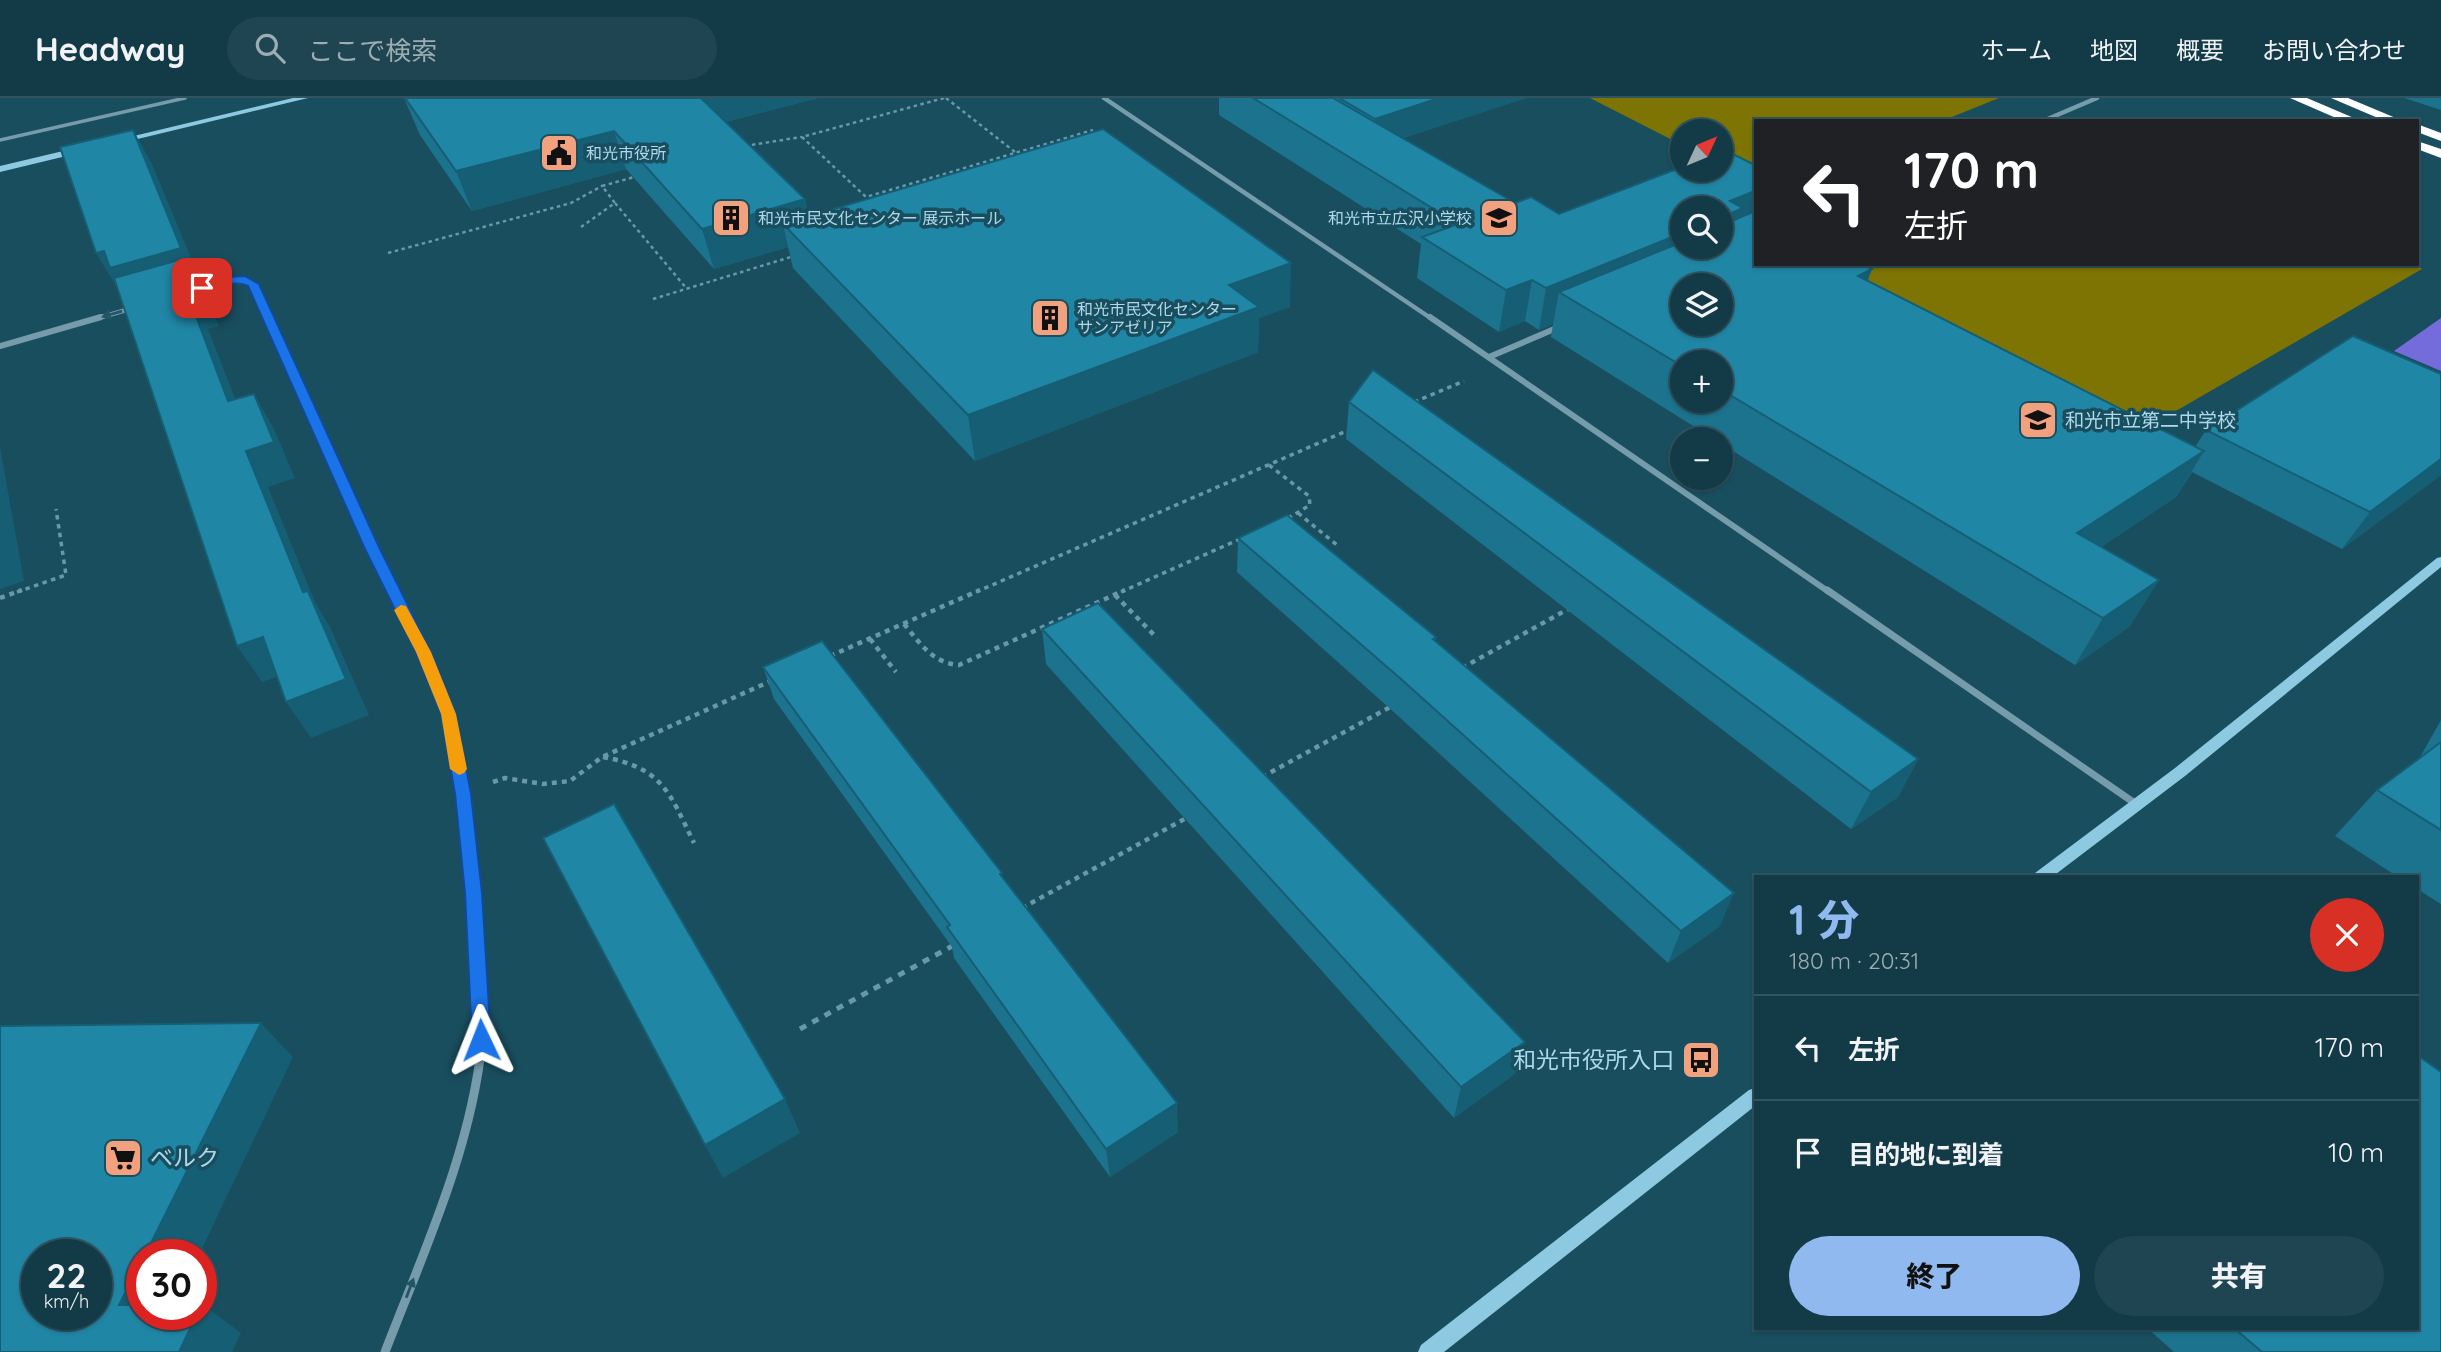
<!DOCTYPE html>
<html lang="ja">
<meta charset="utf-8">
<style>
:root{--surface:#133a47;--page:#204552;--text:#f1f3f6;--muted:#9dadb4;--line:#325460;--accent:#90b9f0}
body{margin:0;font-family:Quicksand,"Noto Sans JP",sans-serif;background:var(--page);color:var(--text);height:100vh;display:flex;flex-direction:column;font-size:26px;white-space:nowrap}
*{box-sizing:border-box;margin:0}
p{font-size:23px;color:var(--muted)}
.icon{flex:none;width:38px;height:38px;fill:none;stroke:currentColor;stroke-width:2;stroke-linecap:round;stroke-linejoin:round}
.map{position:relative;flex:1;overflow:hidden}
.sheet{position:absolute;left:1754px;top:777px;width:665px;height:455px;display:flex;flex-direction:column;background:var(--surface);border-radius:0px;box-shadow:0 2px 5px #0004,0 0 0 2px var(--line)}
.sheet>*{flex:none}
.guide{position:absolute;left:1754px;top:21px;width:665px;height:147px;border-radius:0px;box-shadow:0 2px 5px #0004,0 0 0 2px var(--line);background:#202124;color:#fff;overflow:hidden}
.needle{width:46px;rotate:46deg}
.fabs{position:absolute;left:1670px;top:21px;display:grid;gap:14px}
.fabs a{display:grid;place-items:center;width:63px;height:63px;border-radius:50%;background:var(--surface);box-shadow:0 2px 5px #0004,0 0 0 2px var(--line);font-size:35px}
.speed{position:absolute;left:21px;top:1141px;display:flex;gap:14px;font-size:35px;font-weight:700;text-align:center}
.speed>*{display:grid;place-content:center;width:91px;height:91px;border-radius:50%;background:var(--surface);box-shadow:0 2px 5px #0004,0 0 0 2px var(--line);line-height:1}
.speed small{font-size:18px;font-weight:400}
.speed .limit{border:10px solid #d22;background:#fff;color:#111}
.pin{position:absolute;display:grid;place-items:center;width:60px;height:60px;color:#fff;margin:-30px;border-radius:14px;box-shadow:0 4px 10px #0006}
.me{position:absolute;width:77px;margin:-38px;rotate:358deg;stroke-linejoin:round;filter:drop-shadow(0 0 5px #0008)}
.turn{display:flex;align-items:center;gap:24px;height:147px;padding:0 35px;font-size:32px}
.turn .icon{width:91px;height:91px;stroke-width:2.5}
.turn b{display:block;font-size:49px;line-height:60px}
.round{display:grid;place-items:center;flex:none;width:74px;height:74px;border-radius:37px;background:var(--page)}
.headline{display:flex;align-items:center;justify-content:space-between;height:119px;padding:0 35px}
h1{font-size:42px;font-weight:800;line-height:52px;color:var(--accent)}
.primary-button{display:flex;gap:14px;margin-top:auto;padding:14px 35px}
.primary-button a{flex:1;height:80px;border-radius:42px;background:var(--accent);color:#111;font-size:28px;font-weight:800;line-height:80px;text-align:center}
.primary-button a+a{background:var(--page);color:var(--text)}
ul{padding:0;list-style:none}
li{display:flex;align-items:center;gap:21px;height:105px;padding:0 35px;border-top:2px solid var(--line)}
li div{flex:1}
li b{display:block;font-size:26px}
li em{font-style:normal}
header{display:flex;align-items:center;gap:42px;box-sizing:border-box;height:98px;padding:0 35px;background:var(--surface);border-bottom:2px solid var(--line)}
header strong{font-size:33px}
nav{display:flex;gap:38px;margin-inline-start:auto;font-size:24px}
.search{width:490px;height:63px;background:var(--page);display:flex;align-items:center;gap:18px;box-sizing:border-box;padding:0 24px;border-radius:38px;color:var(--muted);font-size:26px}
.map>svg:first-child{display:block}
</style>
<header>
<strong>Headway</strong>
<div class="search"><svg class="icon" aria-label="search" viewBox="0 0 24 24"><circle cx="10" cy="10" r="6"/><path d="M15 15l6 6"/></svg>ここで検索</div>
<nav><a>ホーム</a><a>地図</a><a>概要</a><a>お問い合わせ</a></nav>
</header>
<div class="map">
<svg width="2441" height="1254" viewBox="0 0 2441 1254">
<rect width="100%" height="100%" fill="#194e5f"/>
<g fill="#7d7404">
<polygon points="1590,0 1999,0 1942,23 1755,23 1755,85 1720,67 1720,33 1682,33 1682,47"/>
<polygon points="2417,165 2422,171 2124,343 1804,166"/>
</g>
<polygon fill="#756cdc" points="2441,220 2441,273 2394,253"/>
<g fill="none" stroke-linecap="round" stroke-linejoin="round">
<g stroke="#6898aa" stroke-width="2.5" stroke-dasharray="3.5 3.5" stroke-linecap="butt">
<polyline points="944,0 802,39 866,99 1093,32"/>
<polyline points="946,0 1015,54"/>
<polyline points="745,48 801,39"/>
<polyline points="615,105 687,191"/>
<polyline points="581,129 615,105 602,88 638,78"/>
<polyline points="388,155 571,105 602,88"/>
<polyline points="653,201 794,158"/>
</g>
<g stroke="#6898aa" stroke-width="3.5" stroke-dasharray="4.5 4.5" stroke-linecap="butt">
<polyline points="1414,304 1464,283"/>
<polyline points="1269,367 1309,398 1310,407 1287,421"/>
<polyline points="1298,415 1337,447"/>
<polyline points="17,494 66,477 56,411"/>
<polyline points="976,494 1351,331"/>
<polyline points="1121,494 1240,441"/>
</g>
<g stroke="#6898aa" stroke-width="4.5" stroke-dasharray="5 5" stroke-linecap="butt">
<polyline points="1115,497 1157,540"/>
<polyline points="0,500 22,492"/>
<path d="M904,526C920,545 932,565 959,567L1125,492"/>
<polyline points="870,541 896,574"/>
<polyline points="830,558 980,492"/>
<polyline points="1462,570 1570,510"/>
<path d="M603,659C663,670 669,694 694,745"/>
<polyline points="1262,679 1392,608"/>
<polyline points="493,684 505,680 543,686 570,683 602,659 773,582"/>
<polyline points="1022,810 1190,718"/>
</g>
<polyline stroke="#6898aa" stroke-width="5" stroke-dasharray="7 7" stroke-linecap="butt" points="800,931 956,846"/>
<polyline stroke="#769baa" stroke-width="3.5" points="0,42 185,0"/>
<g stroke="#769baa" stroke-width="4.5">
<polyline points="1104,0 1432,221"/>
<polyline points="2043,23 2097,0"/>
<polyline points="195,192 231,183 253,186 269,221"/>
<polyline points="95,221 133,210"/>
</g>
<g stroke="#769baa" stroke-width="6">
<polyline points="268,219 395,494"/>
<polyline points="1430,219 1829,494"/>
<polyline points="0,248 101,219"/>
<polyline points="1489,259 1559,229"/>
</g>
<g stroke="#769baa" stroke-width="7">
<polyline points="394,492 424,554 449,616 463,696 476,834"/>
<polyline points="1827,492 2136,706"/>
</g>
<path stroke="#769baa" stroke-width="9" d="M385,1254C424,1153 471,1052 482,944C485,908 478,868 476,832"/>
<g fill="#8dcae1" fill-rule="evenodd">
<polygon points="293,0 308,0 121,45 117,42"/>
<polygon points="80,49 84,52 83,54 0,74 0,68"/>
<polygon points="2441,459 2441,469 2185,678 2052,779 2032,779 2035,775 2175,670 2437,460"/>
<polygon points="1755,990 1755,1008 1444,1254 1418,1254 1421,1247 1749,992"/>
</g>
<g fill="#fefefe" fill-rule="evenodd">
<polygon points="2290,0 2307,0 2361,23 2343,23"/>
<polygon points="2331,0 2348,0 2403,23 2385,23"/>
<polygon points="2417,26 2441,35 2441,43 2417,34"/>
<polygon points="2417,43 2441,51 2441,60 2417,51"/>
</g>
</g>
<g fill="#1c738e" fill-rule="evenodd">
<polygon points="404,0 818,0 726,24 805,101 809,119 1290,209 1259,220 1258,254 975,363 793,170 788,149 714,171 626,71 472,113 420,37"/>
<path d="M1219,0H1526L1403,40L1515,105L1755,166L1872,171L1867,183L2195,349L2206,332L2441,276V377L2342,451L2192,374L2176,399L2101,449L2159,482L2129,529L2075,567L1720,345V341H1714L1551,239L1553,226L1539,232L1525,223L1499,234L1417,180L1421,146L1219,17ZM1682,264H1720V303H1682Z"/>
<polygon points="2404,0 2441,0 2441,12"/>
<polygon points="1349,304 1918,661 1898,699 1851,731 1346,341"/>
<polygon points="1238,440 1436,539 1435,543 1720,828 1668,865 1396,616 1237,474"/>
<polygon points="1042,531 1525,944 1516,975 1454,1020 1046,566"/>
<polygon points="763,569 1003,781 1178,1034 1110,1079 954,860 952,849 774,601"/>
<polygon points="2441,622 2441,806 2417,791 2417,779 2398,779 2335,738 2377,692 2419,661"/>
<polygon points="2147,1230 2417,1230 2441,1254 2174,1254"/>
</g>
<g fill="#165e74">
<polygon points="695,0 818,0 703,30"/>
<polygon points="1439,0 1526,0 1372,50 1375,21"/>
<polygon points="133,32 152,66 202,186 200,186 205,194 219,228 208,231 250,339 118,191 96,155 104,153"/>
<polygon points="614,33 626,71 472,113 456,73"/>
<polygon points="1755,93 1755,128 1736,136 1732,151 1587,211 1559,194 1553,226 1539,232 1546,190 1682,135 1682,149 1720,149 1720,120 1726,117 1730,103"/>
<polygon points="805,101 814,141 783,126 788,149 714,171 702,131"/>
<polygon points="1291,165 1290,209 1259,220 1258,254 975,363 968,317 1229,187"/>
<polygon points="1872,171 1855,216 1858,178"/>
<polygon points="1532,182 1525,223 1499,234 1506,192"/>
<polygon points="254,296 274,331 295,380 268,389 315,504 330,529 369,617 311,640 286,604 303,494 246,353"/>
<polygon points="0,349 24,483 0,491"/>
<polygon points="2204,353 2176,399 2051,482 2077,435"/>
<polygon points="2441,361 2441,377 2342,451 2370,414"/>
<polygon points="2159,482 2129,529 2075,567 2103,520"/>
<polygon points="263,539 287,575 262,584 237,548"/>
<polygon points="1918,661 1898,699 1851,731 1871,694"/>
<polygon points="1734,795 1720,828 1668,865 1681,833"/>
<polygon points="261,925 293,959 199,1157 145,1157"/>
<polygon points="1525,944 1516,975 1454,1020 1461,989"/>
<polygon points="785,1001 800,1035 723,1080 705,1047"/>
<polygon points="1177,1005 1178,1034 1110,1079 1106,1051"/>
<polygon points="142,1162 142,1216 119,1207"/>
<polygon points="202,1206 241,1235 232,1254 179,1254 197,1216 201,1216"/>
</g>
<g fill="#2086a5" stroke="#165e74" stroke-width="2" fill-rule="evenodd">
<polygon points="405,0 701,0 805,101 702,131 614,33 456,73"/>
<polygon points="1253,0 1333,0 1515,105 1531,99 1559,116 1682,69 1682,72 1720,72 1720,54 1725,52 1755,67 1755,93 1730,103 1743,110 1720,120 1720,110 1682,110 1682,135 1546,190 1532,182 1506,192 1422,139 1458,126"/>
<polygon points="1339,0 1439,0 1375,21"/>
<polygon points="1103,31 1291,165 1229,187 1259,209 968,317 783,126"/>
<polygon points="133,32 181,150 110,170 104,153 96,155 60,49"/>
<path d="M1755,113V166H1861L1872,171L1858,178L2204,353L2077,435L2159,482L2103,520L1720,291V264H1682V268L1559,194L1682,144V149H1720V128ZM1682,187H1720V226H1682Z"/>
<polygon points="186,160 199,194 188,197 228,303 254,296 274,344 246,353 303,494 308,493 346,581 286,604 263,539 237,548 114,180"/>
<polygon points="2353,238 2441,276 2441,361 2370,414 2206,332"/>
<polygon points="1373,272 1918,661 1871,694 1349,304"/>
<polygon points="1287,417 1436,539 1433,541 1734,795 1681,833 1401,581 1238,440"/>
<polygon points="1098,505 1525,944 1461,989 1042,531"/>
<polygon points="822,543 1002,775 1000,776 1177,1005 1106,1051 947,829 950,827 763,569"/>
<polygon points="2441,644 2441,732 2377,692"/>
<polygon points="614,706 785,1001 705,1047 543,740"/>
<path d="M261,925L145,1157H142V1162L119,1207H142V1216H197L179,1254H0V928ZM37,1157H96V1216H37Z"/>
<polygon points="2417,957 2441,974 2441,1254 2262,1254 2234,1230 2417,1230"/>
</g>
<defs><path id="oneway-solid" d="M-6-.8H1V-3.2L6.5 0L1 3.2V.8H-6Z" transform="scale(1.75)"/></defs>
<g fill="#225666">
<use href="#oneway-solid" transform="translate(112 216) rotate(164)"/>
<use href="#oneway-solid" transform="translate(410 1190) rotate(-69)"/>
</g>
<path fill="#1a73e8" stroke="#114b97" stroke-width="2" d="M245,178L259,186L379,449L431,554L456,616L471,696L482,795L491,942L488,947L481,950L475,947L472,942L465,795L455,696L441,616L416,554L364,449L248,188C235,181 216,190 202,193L197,190L228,179Z"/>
<polygon fill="#f59e0b" points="401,507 406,508 431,554 456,616 467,671 464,675 459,677 450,671 441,616 416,554 394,512"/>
<defs>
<symbol id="civic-square" viewBox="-11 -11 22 22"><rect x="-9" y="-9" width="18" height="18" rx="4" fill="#f2a17e" stroke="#194e5f"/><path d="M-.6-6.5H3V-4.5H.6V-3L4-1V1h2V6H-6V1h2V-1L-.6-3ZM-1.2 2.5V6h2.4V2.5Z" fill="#111"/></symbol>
<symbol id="building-square" viewBox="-11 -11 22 22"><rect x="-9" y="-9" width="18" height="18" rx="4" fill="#f2a17e" stroke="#194e5f"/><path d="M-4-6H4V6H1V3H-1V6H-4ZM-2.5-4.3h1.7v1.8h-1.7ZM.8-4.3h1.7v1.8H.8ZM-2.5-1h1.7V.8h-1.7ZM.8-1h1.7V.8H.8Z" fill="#111"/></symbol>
<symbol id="school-square" viewBox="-11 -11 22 22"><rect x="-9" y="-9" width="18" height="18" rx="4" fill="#f2a17e" stroke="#194e5f"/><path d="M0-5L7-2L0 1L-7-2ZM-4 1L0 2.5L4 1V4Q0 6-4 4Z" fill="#111"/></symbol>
<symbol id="bus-square" viewBox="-11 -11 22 22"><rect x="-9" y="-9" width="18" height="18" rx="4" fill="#f2a17e" stroke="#194e5f"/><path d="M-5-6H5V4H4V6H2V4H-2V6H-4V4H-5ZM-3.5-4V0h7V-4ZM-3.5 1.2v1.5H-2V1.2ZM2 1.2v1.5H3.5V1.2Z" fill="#111"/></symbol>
<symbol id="supermarket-square" viewBox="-11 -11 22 22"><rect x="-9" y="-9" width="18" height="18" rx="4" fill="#f2a17e" stroke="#194e5f"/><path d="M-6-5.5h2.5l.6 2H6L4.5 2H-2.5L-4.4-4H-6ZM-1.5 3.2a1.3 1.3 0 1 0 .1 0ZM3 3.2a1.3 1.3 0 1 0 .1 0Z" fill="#111"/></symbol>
</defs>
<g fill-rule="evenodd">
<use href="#civic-square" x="537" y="33" width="44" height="44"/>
<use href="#building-square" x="709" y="98" width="44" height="44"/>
<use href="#school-square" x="1477" y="98" width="44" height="44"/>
<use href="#building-square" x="1028" y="198" width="44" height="44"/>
<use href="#school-square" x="2016" y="300" width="44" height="44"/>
<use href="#bus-square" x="1679" y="940" width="44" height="44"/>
<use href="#supermarket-square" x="101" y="1038" width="44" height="44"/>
</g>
<g text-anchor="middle" stroke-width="7" stroke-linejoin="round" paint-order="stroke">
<g font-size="16" fill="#aed9eb" stroke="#194e5f" text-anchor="start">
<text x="586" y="61">和光市役所</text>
<text x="758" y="126">和光市民文化センター 展示ホール</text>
<text x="1472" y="126" text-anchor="end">和光市立広沢小学校</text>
<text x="1077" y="217">和光市民文化センター<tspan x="1077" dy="18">サンアゼリア</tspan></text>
</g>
<g font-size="19" fill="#aed9eb" stroke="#194e5f" text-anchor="start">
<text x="2065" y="329">和光市立第二中学校</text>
</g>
<g font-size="23" fill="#aed9eb" stroke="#194e5f" text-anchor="end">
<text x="1674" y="970">和光市役所入口</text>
<text x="150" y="1068" text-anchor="start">ベルク</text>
</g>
</g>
</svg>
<div class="fabs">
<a><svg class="needle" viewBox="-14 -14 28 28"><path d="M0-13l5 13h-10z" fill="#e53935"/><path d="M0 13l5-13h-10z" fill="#9dadb4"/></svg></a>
<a><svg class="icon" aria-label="search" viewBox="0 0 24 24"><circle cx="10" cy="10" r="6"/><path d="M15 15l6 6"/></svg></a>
<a><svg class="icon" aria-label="layers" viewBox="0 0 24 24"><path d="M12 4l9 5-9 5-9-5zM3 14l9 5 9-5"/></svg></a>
<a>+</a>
<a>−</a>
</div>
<div class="speed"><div>22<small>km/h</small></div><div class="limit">30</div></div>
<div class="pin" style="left:202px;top:190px;background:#d93025"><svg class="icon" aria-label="arrive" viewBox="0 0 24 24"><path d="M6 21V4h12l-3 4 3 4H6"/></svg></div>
<svg class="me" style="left:481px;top:942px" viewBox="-20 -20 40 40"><path d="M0-17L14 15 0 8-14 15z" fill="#1a73e8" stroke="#fff" stroke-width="4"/></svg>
<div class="guide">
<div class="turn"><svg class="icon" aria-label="left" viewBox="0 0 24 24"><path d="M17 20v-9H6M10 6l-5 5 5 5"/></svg><div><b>170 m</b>左折</div></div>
</div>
<section class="sheet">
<div class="headline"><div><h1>1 分</h1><p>180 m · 20:31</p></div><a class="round" style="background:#d93025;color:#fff"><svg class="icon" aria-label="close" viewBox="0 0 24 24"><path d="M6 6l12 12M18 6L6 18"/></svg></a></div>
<ul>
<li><svg class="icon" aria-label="left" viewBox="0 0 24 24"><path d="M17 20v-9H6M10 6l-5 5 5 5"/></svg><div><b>左折</b></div><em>170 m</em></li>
<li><svg class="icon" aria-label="arrive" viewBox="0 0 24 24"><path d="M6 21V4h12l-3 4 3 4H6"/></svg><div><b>目的地に到着</b></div><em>10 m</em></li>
</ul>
<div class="primary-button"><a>終了</a><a>共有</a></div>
</section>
</div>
